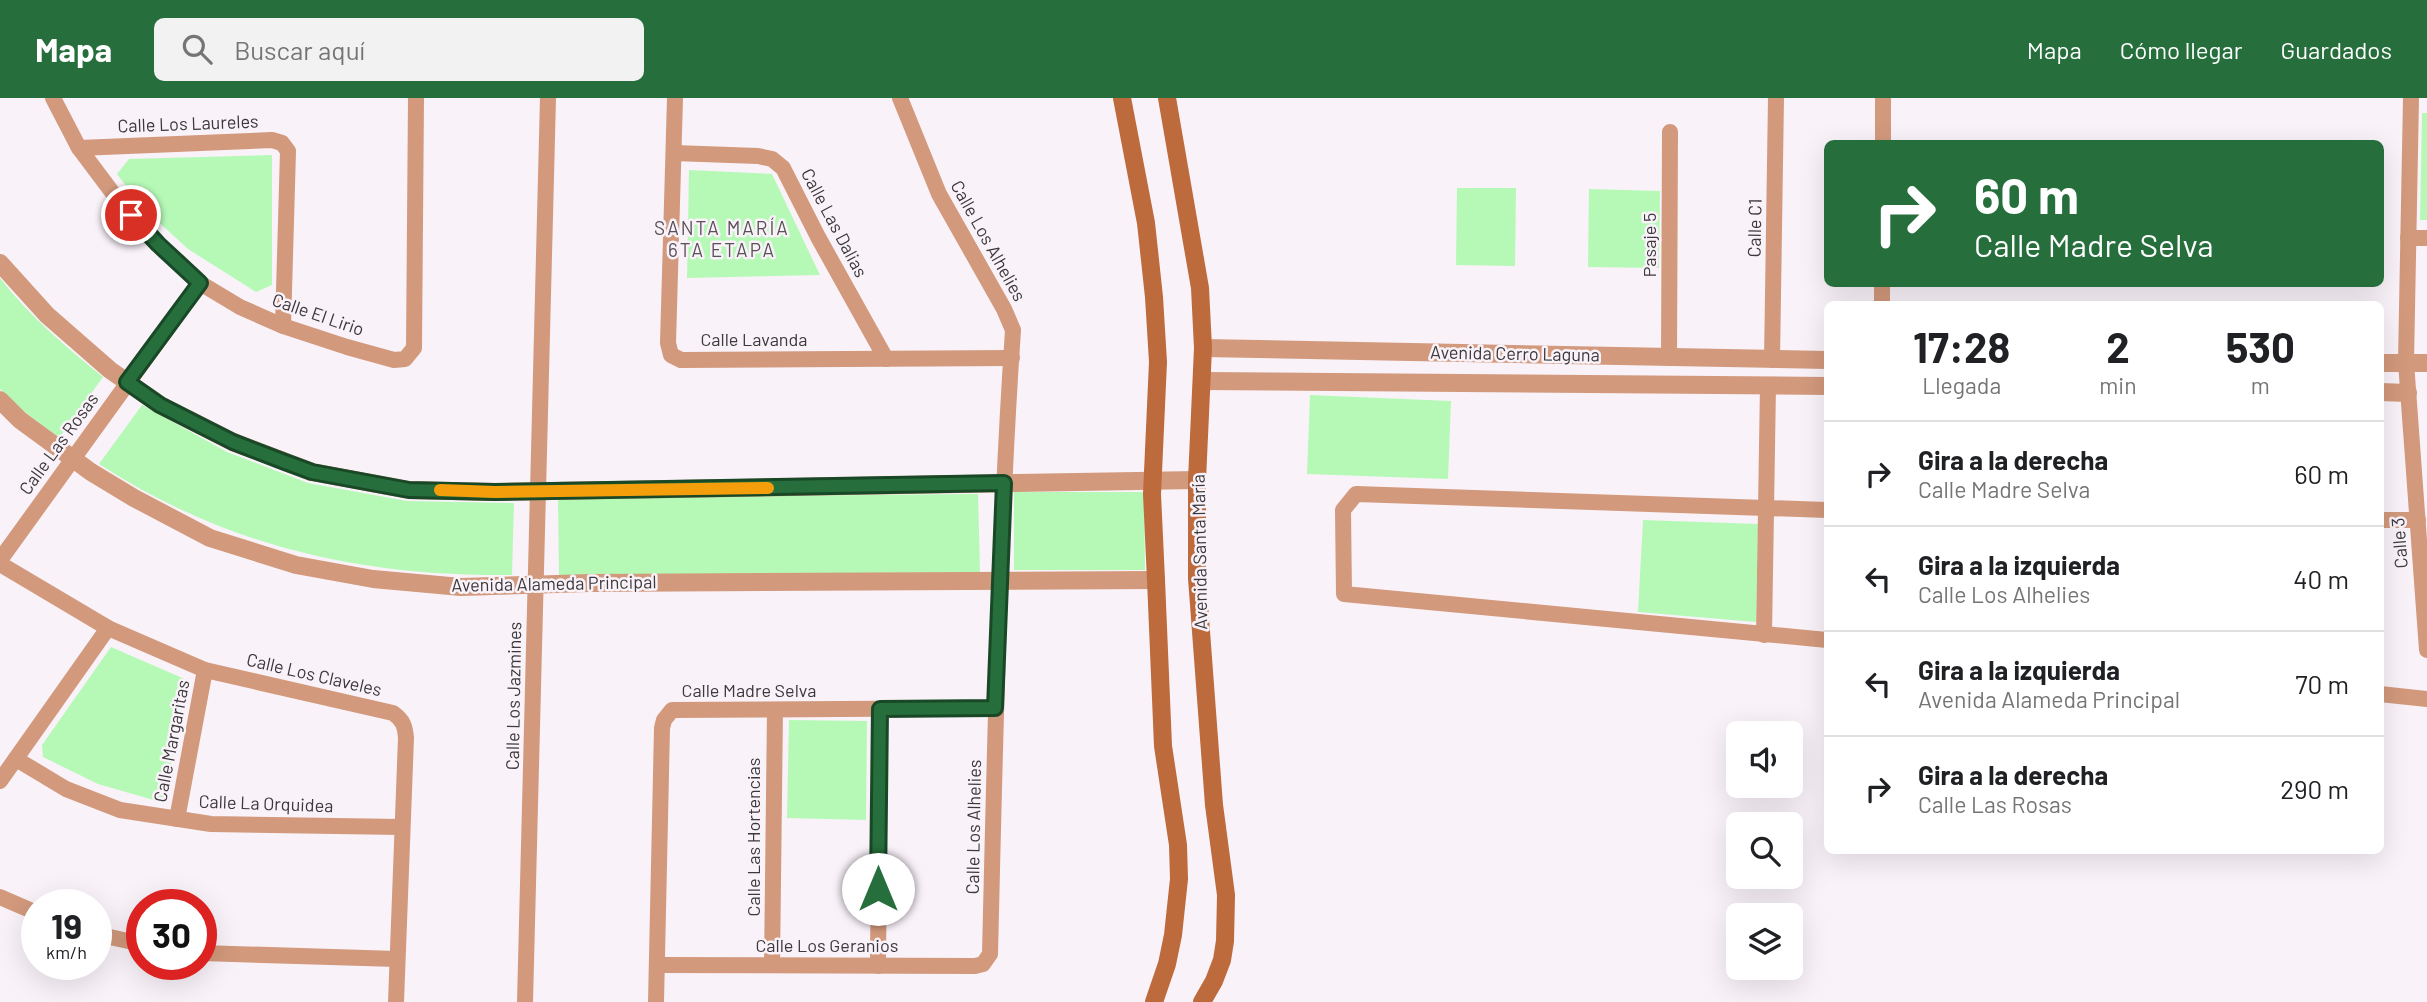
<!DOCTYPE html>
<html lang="es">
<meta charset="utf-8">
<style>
:root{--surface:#fff;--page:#f2f2f2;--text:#202124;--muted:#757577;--line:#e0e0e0;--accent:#266f3c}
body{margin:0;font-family:Barlow,sans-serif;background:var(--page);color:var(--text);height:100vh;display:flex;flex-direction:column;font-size:26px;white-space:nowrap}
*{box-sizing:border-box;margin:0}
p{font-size:23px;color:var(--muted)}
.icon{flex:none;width:38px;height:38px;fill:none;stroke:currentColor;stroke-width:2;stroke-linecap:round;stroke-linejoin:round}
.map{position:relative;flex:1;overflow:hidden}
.panel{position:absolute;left:1824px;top:203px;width:560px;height:553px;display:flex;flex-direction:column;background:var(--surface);border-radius:10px;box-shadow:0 7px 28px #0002}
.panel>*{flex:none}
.hud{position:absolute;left:1824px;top:42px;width:560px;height:147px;border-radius:10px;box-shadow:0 7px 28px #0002;background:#266f3c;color:#fff;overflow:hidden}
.controls{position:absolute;left:1726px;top:623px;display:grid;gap:14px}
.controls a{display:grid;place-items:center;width:77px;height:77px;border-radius:10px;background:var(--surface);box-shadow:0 7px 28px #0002;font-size:35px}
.speed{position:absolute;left:21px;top:791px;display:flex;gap:14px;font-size:35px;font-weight:700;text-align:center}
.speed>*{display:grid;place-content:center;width:91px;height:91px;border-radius:50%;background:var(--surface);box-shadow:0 7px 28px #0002;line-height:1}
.speed small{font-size:18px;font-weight:400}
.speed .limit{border:10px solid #d22;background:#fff;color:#111}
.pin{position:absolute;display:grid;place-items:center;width:60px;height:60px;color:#fff;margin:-30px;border:4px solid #fff;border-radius:50%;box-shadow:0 2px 7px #0007}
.me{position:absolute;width:77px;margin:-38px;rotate:0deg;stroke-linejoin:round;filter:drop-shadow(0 0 5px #0008)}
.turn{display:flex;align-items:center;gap:24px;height:147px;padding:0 35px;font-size:32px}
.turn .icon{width:91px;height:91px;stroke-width:2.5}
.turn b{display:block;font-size:49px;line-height:60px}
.eta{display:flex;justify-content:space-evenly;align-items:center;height:119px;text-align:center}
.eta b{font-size:42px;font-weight:700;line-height:49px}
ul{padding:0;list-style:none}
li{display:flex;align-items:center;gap:21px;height:105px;padding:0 35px;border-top:2px solid var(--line)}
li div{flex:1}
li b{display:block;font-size:26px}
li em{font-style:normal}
header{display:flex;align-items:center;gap:42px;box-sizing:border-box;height:98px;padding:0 35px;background:var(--accent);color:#fff}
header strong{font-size:33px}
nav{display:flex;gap:38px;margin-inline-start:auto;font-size:24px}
.search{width:490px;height:63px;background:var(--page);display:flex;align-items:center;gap:18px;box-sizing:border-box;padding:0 24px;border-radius:10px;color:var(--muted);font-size:26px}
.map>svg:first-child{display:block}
</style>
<header>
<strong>Mapa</strong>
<div class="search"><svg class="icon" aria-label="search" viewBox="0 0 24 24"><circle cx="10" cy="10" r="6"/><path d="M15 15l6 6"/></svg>Buscar aquí</div>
<nav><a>Mapa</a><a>Cómo llegar</a><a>Guardados</a></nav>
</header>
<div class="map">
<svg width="2427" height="904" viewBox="0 0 2427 904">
<rect width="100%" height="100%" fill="#f9f2f9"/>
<g fill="#b6f9b7">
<polygon points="2422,15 2427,15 2427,122 2420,122"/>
<polygon points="272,57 272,187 256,194 188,151 140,107 117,76 129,61"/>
<polygon points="689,72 772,76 820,177 687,180"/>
<polygon points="1457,90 1516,90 1515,168 1456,167"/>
<polygon points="1589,91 1660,93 1659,170 1588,169"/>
<path d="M0,180C29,218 66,249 103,279L59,340L17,308L0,291Z"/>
<polygon points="1310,297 1451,303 1448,381 1307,376"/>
<path d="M142,307L227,354L308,385L407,403L514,405L512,477C362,479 225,448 99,366Z"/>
<polygon points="1014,394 1144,394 1145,472 1014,472"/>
<polygon points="978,396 980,474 559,478 558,400"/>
<polygon points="1643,422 1758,426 1756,524 1638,514"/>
<polygon points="111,549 187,582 165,698 157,703 98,686 43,659 42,647"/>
<polygon points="789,622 867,623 866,722 787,720"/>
</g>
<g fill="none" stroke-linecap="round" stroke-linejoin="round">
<g stroke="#d2997c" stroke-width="16">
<polyline points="53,0 79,50 118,102 158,146 200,185 240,209 283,228 347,249 394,262 405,261 414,250 416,0"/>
<polyline points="675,0 668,245 671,257 681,262 1012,260"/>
<polyline points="2411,0 2406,264 2427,552"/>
<polyline points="1883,46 1883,0"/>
<polyline points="79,50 272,42 282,45 288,53 283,228"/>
<polyline points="674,55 758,58 772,61 783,70 818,139 886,261"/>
<polyline points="2408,140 2427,140"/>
<polyline points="1882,206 1882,186"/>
<polyline points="1669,260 1670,34"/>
<polyline points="1772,262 1776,0"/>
<polyline points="1827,412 1356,396 1343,412 1344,496 1827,542"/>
<polyline points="2380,422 2418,422"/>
<polyline points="0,462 200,185"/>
<path d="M0,466L108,530L205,572L393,615C403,622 405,628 406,640L396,904"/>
<polyline points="1764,537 1768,287"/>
<polyline points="2380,596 2427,601"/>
<polyline points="16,661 66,691 120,712 211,726 401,729"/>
<polyline points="0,683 108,530"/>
<polyline points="177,721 205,572"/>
<polyline points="0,799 37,815"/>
<polyline points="96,836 142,846"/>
<polyline points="201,855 397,861"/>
<path d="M657,867L975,868L983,866L990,856C995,648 999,440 1013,232L1004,211L939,96L900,0"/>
<polyline points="772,867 775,612"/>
<polyline points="878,868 880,611"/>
<polyline points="525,904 548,0"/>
<polyline points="656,904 662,630 664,622 672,612 995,610"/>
</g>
<g stroke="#d2997c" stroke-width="18">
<polyline points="0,165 47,217 110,272 160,307 233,344 312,374 409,392 495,394 1197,382"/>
<polyline points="1203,250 1827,262"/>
<polyline points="2380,265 2427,265"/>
<polyline points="1202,283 1827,288"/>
<polyline points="2380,294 2408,295"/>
<polyline points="0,302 20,322 91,374 134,400 210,440 296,467 373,481 461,489 589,485 1156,482"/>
</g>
<g stroke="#bd6a3d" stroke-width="18">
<polyline points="1122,0 1146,125 1154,199 1158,264 1152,396 1156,482 1163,648 1178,747 1179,781 1173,837 1167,866 1154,904"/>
<polyline points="1167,0 1200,190 1203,250 1197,382 1197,480 1214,707 1226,797 1225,843 1222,862 1214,883 1202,904"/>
</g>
</g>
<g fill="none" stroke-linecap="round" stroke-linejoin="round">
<defs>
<polyline id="route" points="131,117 158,146 200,185 127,284 160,307 233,344 285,364 312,374 409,392 495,394 1004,385 995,610 880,611 878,791"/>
</defs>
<use href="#route" stroke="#194827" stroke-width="18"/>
<use href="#route" stroke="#266f3c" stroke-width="12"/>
<polyline stroke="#f59e0b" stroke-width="12" points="440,392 495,394 768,390"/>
</g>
<g text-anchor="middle" stroke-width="5" stroke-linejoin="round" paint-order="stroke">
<g font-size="18" fill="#3b393b" stroke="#f9f2f9">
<text transform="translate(188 26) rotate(-2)" y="6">Calle Los Laureles</text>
<text transform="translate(834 125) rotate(62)" y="6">Calle Las Dalias</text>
<text transform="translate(1755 130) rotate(-89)" y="6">Calle C1</text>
<text transform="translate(988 143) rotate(61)" y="6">Calle Los Alhelies</text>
<text transform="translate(1650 147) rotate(-90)" y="6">Pasaje 5</text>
<text transform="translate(318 217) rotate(19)" y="6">Calle El Lirio</text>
<text x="754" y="248">Calle Lavanda</text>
<text transform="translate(1515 256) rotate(1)" y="6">Avenida Cerro Laguna</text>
<text transform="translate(59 346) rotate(-54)" y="6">Calle Las Rosas</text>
<text transform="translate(2400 445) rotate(-94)" y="6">Calle 3</text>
<text transform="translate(1200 454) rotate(-91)" y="6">Avenida Santa María</text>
<text transform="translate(554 486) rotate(-1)" y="6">Avenida Alameda Principal</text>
<text transform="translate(314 577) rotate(13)" y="6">Calle Los Claveles</text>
<text x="749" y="599">Calle Madre Selva</text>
<text transform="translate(514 598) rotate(-89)" y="6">Calle Los Jazmines</text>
<text transform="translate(172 643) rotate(-79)" y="6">Calle Margaritas</text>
<text transform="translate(266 706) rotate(2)" y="6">Calle La Orquidea</text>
<text transform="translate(974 729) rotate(-89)" y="6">Calle Los Alhelies</text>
<text transform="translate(754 739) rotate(-90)" y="6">Calle Las Hortencias</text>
<text x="827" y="854">Calle Los Geranios</text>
</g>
<g font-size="19" letter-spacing="2" fill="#585257" stroke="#f9f2f9">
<text x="722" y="137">SANTA MARÍA<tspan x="722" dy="22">6TA ETAPA</tspan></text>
</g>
</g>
</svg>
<div class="controls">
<a><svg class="icon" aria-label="sound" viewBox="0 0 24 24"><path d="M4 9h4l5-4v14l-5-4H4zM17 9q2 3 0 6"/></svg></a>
<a><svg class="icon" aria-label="search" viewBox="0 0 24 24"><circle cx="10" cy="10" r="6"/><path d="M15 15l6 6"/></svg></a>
<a><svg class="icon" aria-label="layers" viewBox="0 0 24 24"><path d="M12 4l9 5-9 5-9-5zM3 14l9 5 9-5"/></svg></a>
</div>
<div class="speed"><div>19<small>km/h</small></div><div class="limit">30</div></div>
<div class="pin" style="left:131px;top:117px;background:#d93025"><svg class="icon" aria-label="arrive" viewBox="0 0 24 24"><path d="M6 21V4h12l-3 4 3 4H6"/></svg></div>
<svg class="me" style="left:878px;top:791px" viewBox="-20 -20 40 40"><circle r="19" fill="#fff"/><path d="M0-13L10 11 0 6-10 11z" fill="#266f3c"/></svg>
<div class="hud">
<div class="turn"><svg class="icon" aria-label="right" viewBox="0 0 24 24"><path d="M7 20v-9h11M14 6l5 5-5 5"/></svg><div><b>60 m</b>Calle Madre Selva</div></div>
</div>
<section class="panel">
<div class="eta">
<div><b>17:28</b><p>Llegada</p></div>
<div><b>2</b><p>min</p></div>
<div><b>530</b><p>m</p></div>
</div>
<ul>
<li><svg class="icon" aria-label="right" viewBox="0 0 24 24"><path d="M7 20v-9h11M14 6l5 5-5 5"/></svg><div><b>Gira a la derecha</b><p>Calle Madre Selva</p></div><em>60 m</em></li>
<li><svg class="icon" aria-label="left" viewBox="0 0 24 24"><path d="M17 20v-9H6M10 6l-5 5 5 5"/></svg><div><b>Gira a la izquierda</b><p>Calle Los Alhelies</p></div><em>40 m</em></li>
<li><svg class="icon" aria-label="left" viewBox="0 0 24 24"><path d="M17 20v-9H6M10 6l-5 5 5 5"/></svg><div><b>Gira a la izquierda</b><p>Avenida Alameda Principal</p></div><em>70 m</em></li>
<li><svg class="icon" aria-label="right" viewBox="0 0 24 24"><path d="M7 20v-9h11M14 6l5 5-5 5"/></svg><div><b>Gira a la derecha</b><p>Calle Las Rosas</p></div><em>290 m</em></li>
</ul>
</section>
</div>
